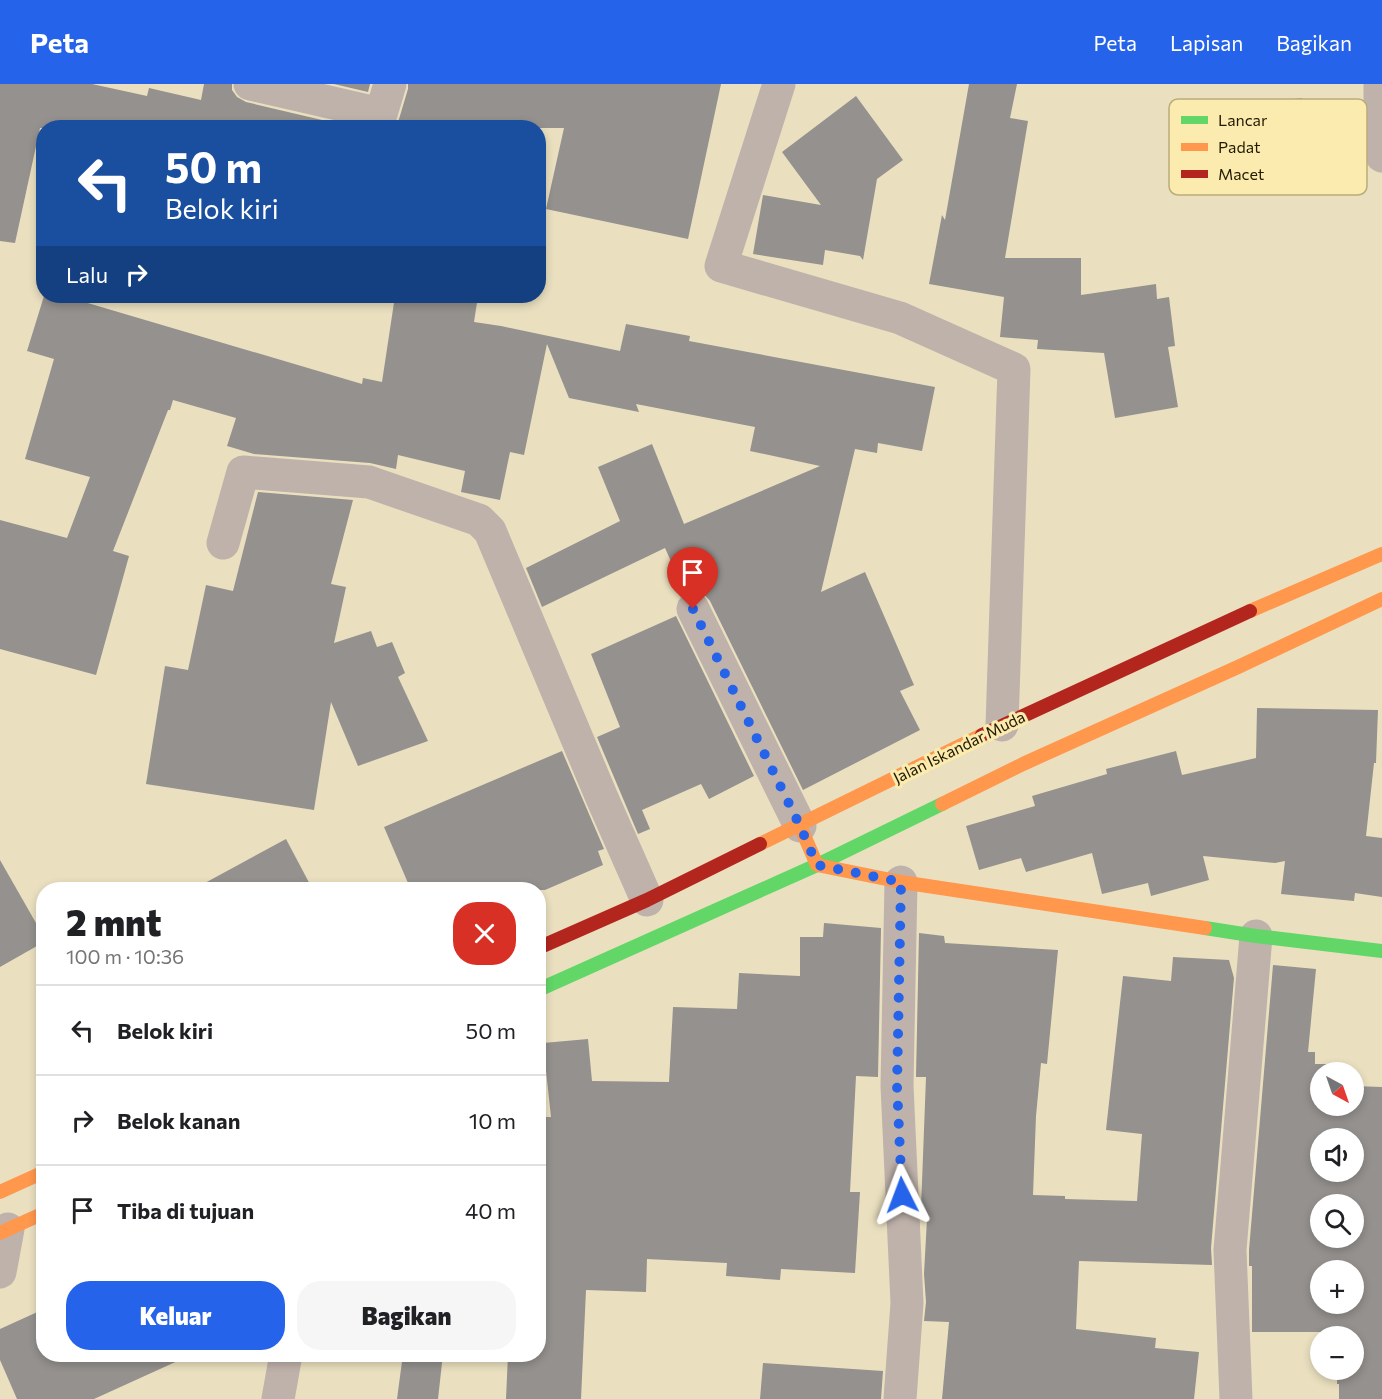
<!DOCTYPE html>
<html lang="id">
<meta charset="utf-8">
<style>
:root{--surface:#fff;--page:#f6f6f6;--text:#202124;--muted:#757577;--line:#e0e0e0;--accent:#2563eb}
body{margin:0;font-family:Commissioner,sans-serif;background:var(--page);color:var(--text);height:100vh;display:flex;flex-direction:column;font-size:22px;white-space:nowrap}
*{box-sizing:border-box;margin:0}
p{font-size:20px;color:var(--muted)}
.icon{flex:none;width:33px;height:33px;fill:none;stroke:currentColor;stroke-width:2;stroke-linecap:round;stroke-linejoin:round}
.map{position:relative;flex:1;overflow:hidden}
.side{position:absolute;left:36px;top:798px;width:510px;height:480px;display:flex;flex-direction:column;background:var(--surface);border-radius:24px;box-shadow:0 3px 9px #0003}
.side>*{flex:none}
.top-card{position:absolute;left:36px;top:36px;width:510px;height:183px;border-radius:24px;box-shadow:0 3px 9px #0003;background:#1a4fa0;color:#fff;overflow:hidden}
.needle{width:39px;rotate:140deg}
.fabs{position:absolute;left:1310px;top:978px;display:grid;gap:12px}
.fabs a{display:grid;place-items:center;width:54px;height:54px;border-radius:50%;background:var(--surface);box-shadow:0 3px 9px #0003;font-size:30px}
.pin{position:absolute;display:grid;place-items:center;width:51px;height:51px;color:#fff;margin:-62px -26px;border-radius:50% 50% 50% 0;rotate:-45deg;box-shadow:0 0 6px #0007}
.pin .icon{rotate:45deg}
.me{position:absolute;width:66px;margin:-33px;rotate:357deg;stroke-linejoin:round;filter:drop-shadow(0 0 4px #0008)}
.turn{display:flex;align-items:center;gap:21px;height:126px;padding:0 30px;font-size:27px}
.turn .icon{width:78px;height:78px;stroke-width:2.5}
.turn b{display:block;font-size:42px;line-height:51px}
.then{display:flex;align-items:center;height:57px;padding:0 30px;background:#0003;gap:12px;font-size:22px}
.round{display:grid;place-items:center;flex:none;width:63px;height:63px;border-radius:24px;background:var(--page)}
.headline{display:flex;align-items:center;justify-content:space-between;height:102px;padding:0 30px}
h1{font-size:36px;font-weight:800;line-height:45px}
.action{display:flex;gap:12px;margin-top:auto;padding:12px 30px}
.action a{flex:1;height:69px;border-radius:24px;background:var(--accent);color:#fff;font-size:24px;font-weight:800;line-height:69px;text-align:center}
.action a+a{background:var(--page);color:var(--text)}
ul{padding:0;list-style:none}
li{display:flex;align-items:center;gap:18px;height:90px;padding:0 30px;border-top:2px solid var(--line)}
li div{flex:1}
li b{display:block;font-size:22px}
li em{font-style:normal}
header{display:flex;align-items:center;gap:36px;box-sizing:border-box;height:84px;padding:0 30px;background:var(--accent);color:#fff}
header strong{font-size:28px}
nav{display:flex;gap:33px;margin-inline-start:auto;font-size:21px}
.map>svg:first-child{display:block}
</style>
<header>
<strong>Peta</strong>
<nav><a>Peta</a><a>Lapisan</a><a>Bagikan</a></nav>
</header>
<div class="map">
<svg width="1382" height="1315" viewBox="0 0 1382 1315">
<rect width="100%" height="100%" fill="#eae0c0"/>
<g fill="#94918e" fill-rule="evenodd">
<polygon points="0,0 92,0 147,12 149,4 201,16 204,0 232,0 232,6 237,13 246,18 356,44 40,44 15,159 0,157"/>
<polygon points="334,0 370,0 368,8"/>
<polygon points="408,0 721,0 688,155 546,125 564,44 394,44 399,35 408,5"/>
<polygon points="969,0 1017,0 1010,34 1028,37 1005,174 1081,174 1081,211 1156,200 1157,215 1169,213 1175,262 1168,263 1178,323 1115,334 1104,269 1037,265 1038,256 1000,253 1004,213 929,200 942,131 945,136"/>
<polygon points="856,12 903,76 877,95 863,176 860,172 825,166 823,181 753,170 763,111 821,121 782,68"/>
<polygon points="1302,14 1309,82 1204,94 1197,26"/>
<polygon points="44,212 64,212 362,300 363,294 382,298 395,212 478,212 474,238 501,242 620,267 626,240 690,252 689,257 935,303 922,367 878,359 877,369 855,365 821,508 865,488 914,601 900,607 920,646 803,706 710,517 703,509 694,506 685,508 665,464 542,523 526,484 620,437 598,383 652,360 684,440 820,382 750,367 755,343 636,320 639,328 569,314 547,260 524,371 510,368 500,416 461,408 465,387 398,371 396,385 370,379 254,370 227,362 236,334 173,316 170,326 168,326 113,467 129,472 96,591 0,565 0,436 67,454 90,393 25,375 54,275 27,267"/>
<polygon points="258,408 353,416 331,500 346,503 334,559 371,547 377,563 392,558 405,589 398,593 428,657 358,682 331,618 314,726 146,700 165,582 188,586 206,501 233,507"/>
<polygon points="676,532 754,692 709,715 701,700 642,726 650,745 638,750 597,653 620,643 591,570"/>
<polygon points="1257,624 1378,626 1376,679 1374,679 1366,752 1382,754 1382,813 1355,809 1354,817 1281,810 1285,777 1275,779 1203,772 1209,796 1151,812 1148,799 1102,810 1092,769 1026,788 1021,774 979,786 966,742 1035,722 1032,712 1107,690 1106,685 1176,667 1182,691 1256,674"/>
<polygon points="562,667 604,765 598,767 603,781 545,806 411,806 384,743"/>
<polygon points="286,755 313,806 192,806"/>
<polygon points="0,776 44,853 44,858 0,883"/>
<polygon points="824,839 881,844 881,846 878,993 856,992 850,1108 860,1108 855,1189 781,1185 780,1196 726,1192 727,1179 647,1175 646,1208 586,1206 581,1315 506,1315 508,1270 538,1270 538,1033 551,1033 543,959 588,955 592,997 669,998 673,923 737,925 739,889 800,892 800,853 823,853"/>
<polygon points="919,849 944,852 945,859 1058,866 1047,980 1041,979 1036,1032 1033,1111 1065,1112 1065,1115 1137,1117 1142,1050 1106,1046 1123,892 1171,897 1173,873 1229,876 1234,894 1211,1164 1212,1181 1079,1177 1076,1245 1156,1254 1155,1264 1199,1268 1194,1315 942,1315 949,1238 924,1237 926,1218 924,1190 927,1135 922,1135 921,1124 926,993 916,993"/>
<path d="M1273,881L1316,885L1308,968H1315V980H1330V988H1320V1022H1353V1002L1382,1003V1315H1339V1300H1337V1286H1353V1252H1338V1248H1252V1182H1249V1166ZM1320,1054H1353V1088H1320ZM1320,1120H1353V1154H1320ZM1320,1186H1353V1220H1320Z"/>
<polygon points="44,1225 44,1270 193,1270 94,1315 17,1315 0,1276 0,1245"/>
<polygon points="403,1270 443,1270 438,1315 397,1315"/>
<polygon points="763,1279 883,1287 881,1315 760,1315"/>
</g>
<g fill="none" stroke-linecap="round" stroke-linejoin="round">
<g stroke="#bfb2ab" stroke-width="33">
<polyline points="250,0 381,30 390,0"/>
<polyline points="779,0 721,182 900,234 1014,285 1002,641"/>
<polyline points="1380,0 1380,56 1382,72"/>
<polyline points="223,459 243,388 369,398 479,436 490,447 602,714 647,816"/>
<polyline points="693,525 800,742"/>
<polyline points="0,1188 8,1145"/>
<polyline points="278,1315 286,1270"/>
<polyline points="900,1315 907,1219 897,1002 901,798"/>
<polyline points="1236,1315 1230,1166 1256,852"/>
</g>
<g stroke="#63d668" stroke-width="14">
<polyline points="1205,844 1256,852 1382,867"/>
<polyline points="538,906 817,781 942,720"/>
</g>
<g stroke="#ff974d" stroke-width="14">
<polyline points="1250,527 1382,470"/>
<polyline points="942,720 1023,680 1238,583 1382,515"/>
<polyline points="800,742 817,781 901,798 1205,844"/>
<polyline points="760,760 982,651"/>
<polyline points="0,1108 44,1088"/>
<polyline points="0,1149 44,1129"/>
</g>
<g stroke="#b3261e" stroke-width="14">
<polyline points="982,651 1250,527"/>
<polyline points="538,864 647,816 760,760"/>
</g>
</g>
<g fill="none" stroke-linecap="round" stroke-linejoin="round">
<polyline stroke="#2563eb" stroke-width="10" stroke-dasharray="0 18" points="693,525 800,742 817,781 901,798 897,1002 902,1111"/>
</g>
<g text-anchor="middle" stroke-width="6" stroke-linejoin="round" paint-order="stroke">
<g font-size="16" fill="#221a00" stroke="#fbebae">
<text transform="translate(959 663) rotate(-26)" y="6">Jalan Iskandar Muda</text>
</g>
</g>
<rect x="1169" y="15" width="198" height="96" rx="9" fill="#fbebae" stroke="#baac7a" stroke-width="1.5"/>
<rect x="1181" y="32" width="27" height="8" fill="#63d668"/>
<rect x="1181" y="59" width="27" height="8" fill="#ff974d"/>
<rect x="1181" y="86" width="27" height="8" fill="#b3261e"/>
<g font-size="16" fill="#221a00">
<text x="1218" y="42">Lancar</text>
<text x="1218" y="69">Padat</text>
<text x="1218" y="96">Macet</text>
</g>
</svg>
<div class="fabs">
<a><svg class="needle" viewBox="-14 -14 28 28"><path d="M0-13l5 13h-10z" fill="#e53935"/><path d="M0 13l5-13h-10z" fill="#757577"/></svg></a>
<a><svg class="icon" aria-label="sound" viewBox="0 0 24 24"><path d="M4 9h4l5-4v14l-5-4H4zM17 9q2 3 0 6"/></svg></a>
<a><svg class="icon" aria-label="search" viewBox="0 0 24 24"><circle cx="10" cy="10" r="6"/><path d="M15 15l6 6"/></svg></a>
<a>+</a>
<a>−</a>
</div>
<div class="pin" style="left:693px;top:525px;background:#d93025"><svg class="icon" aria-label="arrive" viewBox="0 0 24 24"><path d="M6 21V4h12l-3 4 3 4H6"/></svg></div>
<svg class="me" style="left:902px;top:1111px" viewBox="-20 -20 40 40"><path d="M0-17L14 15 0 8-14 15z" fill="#2563eb" stroke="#fff" stroke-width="4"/></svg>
<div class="top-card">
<div class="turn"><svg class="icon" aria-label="left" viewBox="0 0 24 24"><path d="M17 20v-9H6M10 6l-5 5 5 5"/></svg><div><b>50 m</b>Belok kiri</div></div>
<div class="then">Lalu<svg class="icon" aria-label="right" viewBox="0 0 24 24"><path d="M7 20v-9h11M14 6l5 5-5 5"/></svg></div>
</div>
<section class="side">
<div class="headline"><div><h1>2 mnt</h1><p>100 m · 10:36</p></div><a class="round" style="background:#d93025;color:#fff"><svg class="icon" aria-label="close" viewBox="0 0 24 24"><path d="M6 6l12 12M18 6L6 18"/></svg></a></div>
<ul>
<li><svg class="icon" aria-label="left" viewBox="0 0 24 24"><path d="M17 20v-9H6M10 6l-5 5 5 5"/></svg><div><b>Belok kiri</b></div><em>50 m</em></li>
<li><svg class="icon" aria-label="right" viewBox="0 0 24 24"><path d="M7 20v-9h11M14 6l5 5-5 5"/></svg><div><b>Belok kanan</b></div><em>10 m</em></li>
<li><svg class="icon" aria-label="arrive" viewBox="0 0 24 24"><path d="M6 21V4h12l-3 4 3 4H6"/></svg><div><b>Tiba di tujuan</b></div><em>40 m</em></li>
</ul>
<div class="action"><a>Keluar</a><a>Bagikan</a></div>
</section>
</div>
